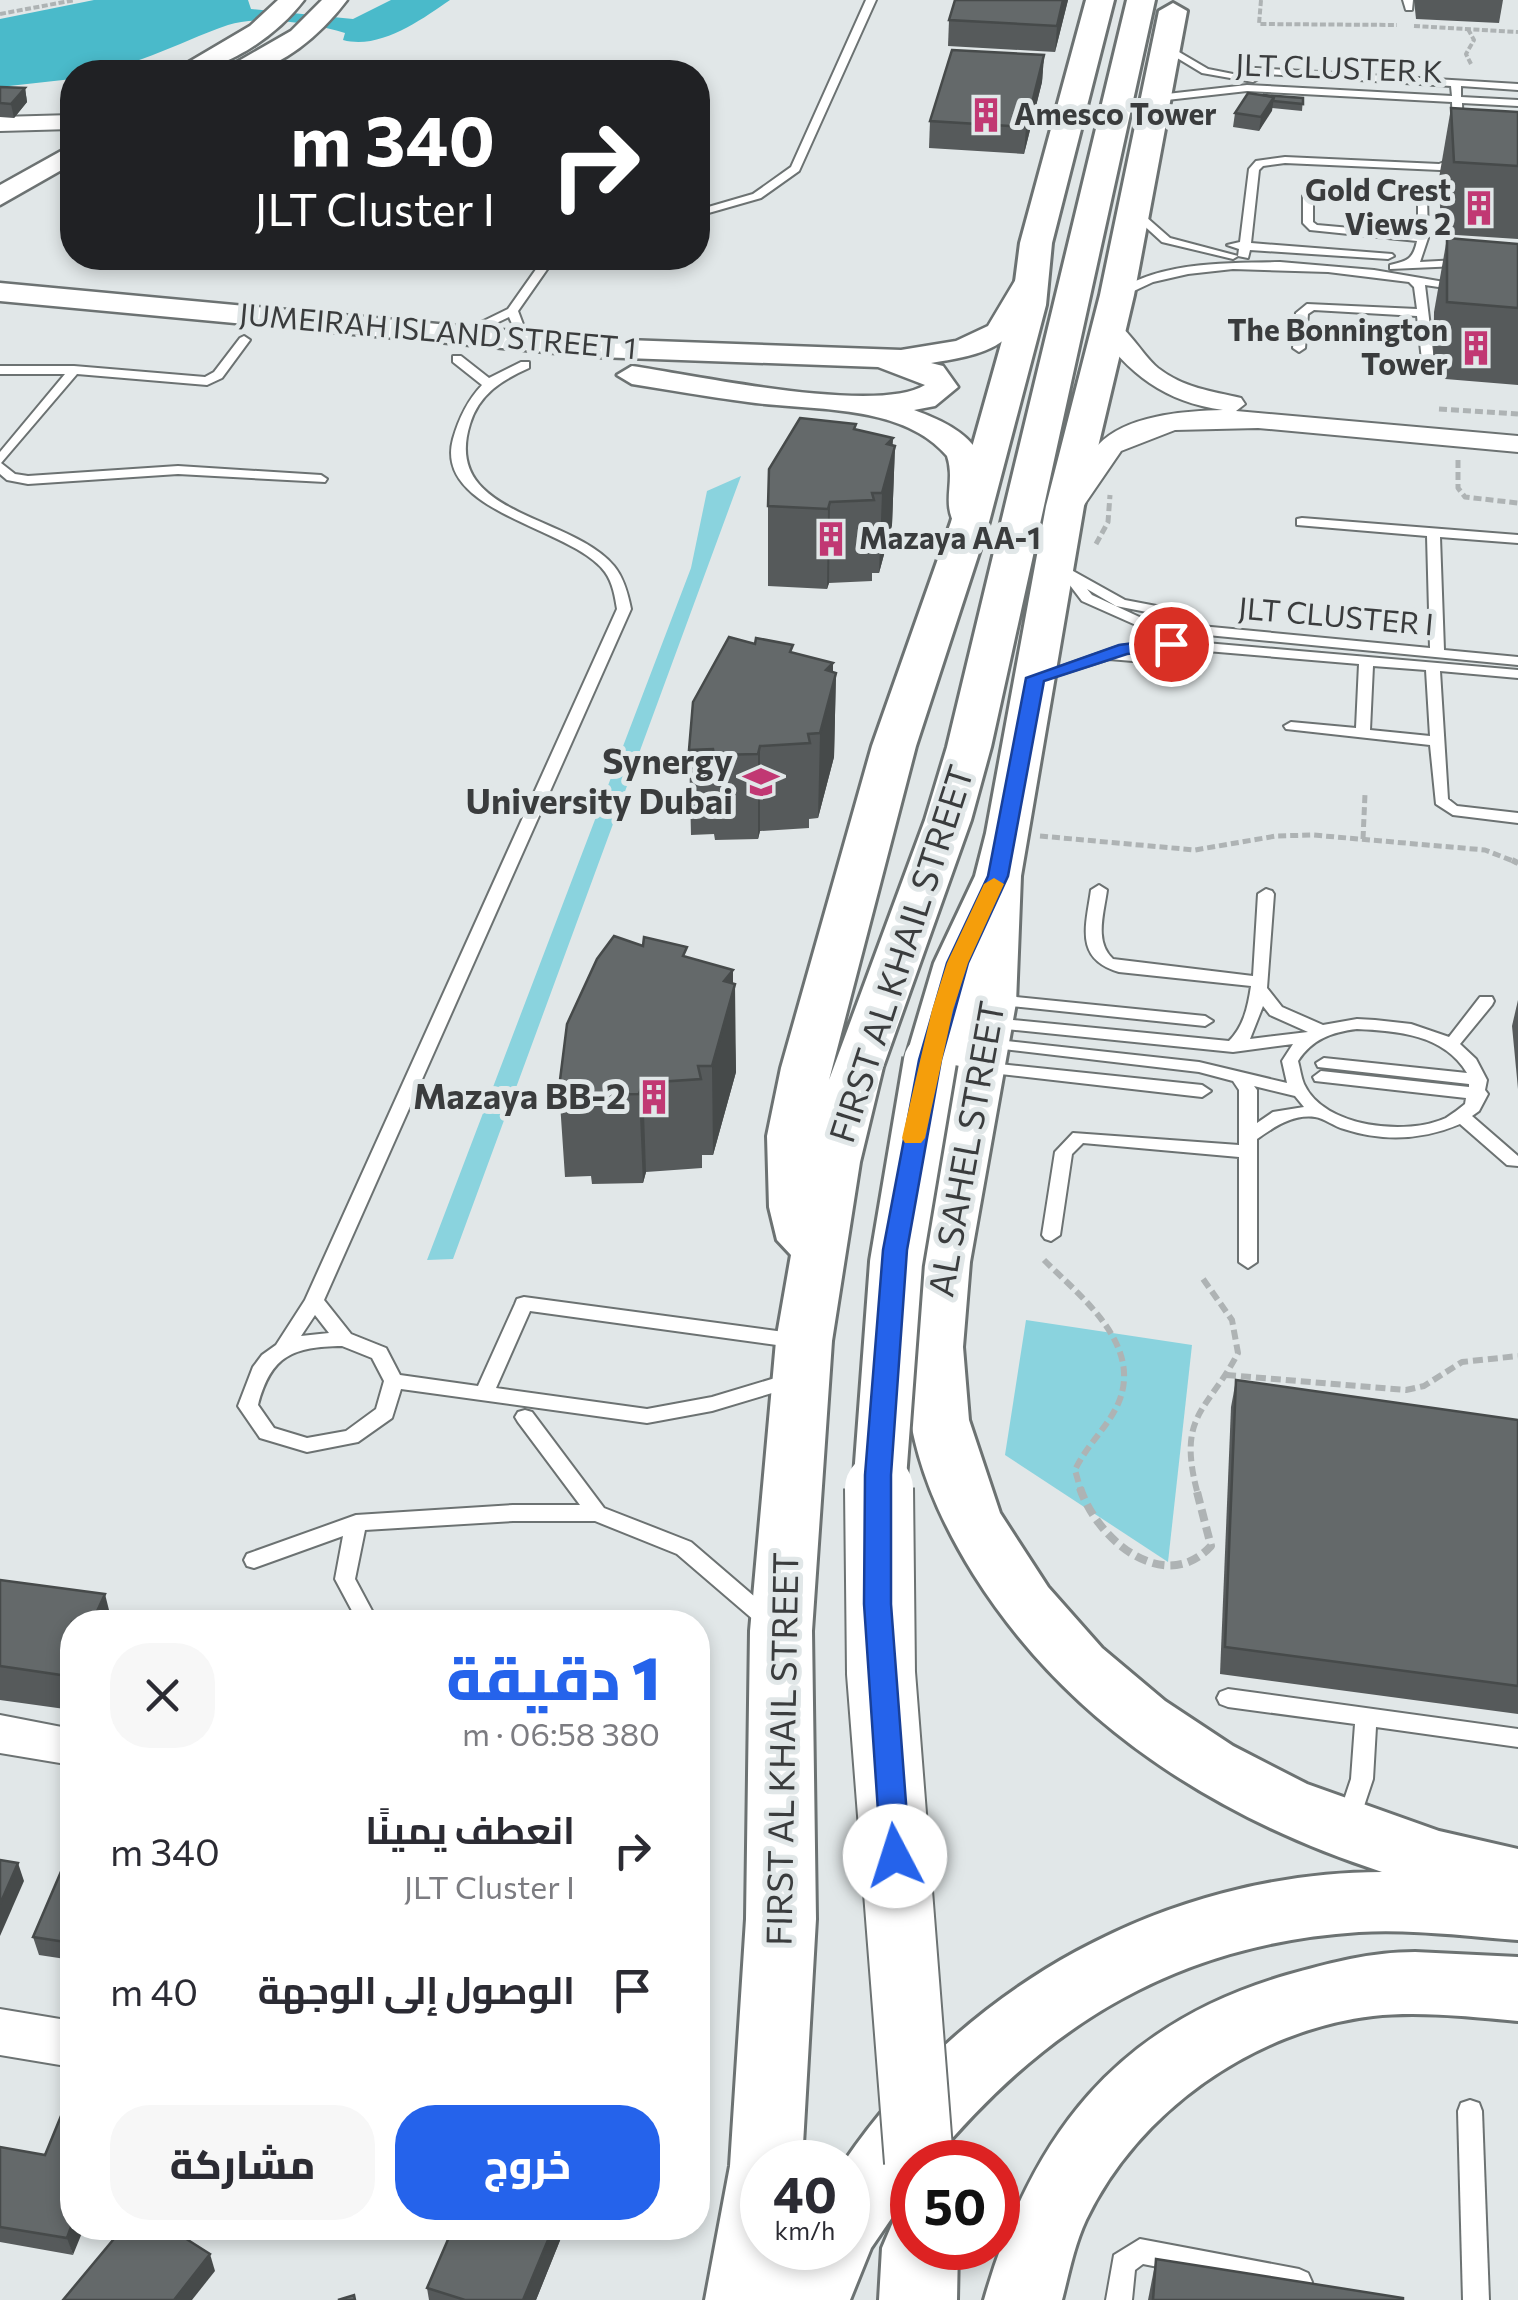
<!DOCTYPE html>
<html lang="ar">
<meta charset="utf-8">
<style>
:root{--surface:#fff;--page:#f7f7f7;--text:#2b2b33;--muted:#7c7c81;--accent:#2563eb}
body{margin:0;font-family:Commissioner,Cairo,sans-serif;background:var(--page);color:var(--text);direction:rtl;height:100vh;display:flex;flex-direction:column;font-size:38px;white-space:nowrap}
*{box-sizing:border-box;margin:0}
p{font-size:32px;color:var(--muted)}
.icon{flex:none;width:55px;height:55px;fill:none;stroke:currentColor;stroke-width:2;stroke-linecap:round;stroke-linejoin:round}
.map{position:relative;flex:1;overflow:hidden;direction:ltr}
.panel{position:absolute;left:60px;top:1610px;width:650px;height:630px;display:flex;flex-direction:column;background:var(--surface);border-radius:40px;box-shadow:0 5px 15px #0003;direction:rtl}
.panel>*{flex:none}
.top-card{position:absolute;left:60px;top:60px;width:650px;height:210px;border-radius:40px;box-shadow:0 5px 15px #0003;direction:rtl;background:#202124;color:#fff;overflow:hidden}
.speed{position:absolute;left:740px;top:2140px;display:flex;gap:20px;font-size:50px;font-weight:700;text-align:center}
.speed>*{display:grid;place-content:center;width:130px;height:130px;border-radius:50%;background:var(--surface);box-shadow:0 5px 15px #0003;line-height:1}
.speed small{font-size:25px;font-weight:400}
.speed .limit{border:15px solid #d22;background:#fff;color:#111}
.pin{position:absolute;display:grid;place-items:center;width:85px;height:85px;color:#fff;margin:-42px;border:5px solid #fff;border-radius:50%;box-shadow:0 2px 10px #0007}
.me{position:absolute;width:110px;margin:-55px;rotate:355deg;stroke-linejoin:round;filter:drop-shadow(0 0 8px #0008)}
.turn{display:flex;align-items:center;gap:35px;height:210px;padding:0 50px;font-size:45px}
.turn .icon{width:130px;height:130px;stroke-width:2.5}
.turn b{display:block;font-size:70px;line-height:85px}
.round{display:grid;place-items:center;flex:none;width:105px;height:105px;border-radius:40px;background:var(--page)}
.headline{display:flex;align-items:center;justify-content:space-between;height:170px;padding:0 50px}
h1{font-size:60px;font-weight:800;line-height:75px;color:var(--accent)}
.primary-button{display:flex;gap:20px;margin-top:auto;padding:20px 50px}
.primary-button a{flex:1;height:115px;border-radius:40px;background:var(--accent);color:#fff;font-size:40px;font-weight:800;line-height:115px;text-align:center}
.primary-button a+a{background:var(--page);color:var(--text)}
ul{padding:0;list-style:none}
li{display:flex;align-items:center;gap:30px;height:140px;padding:0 50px}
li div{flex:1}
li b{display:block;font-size:38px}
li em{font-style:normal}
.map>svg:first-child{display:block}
</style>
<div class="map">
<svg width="1518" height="2300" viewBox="0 0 1518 2300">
<rect width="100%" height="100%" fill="#e1e7e8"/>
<g fill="#8ad3de">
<polygon points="741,476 453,1259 427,1260 691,568 707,491"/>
<polygon points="1026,1320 1192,1345 1168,1562 1005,1455"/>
</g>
<path fill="#4abaca" d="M94,0H248L251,9L353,19L391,0H450C421,20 380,50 343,40L345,33C313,23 261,15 228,25C175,43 131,72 72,72V79L0,87V19Z"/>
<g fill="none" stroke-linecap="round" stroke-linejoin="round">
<defs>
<g id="service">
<polygon points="866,0 876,0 799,171 761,198 698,216 698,210 753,194 791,167"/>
<polygon points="1403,0 1413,0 1412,10 1406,10"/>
<polygon points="1167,45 1208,69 1258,79 1253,82 1202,73 1164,50 1162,48"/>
<polygon points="1239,67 1518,84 1518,90 1461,86 1461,97 1518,100 1518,106 1462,103 1463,133 1458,136 1453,133 1452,102 1247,91 1158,101 1153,98 1158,95 1247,85 1452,96 1451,86 1236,72 1236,68"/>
<polygon points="1459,156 1463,157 1463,161 1440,170 1285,163 1263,166 1259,170 1251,243 1392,254 1394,256 1388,259 1250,250 1248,258 1238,256 1233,259 1162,242 1128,211 1137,209 1170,238 1238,256 1239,249 1227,245 1240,242 1249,169 1256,161 1285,157 1439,164"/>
<path d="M1308,193L1313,196V222L1317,225L1418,234V198L1427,196L1428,238L1420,262L1458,260L1464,263L1458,266L1390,269V265C1407,261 1413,260 1417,241L1310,230L1303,223V196Z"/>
<path d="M544,258H555L518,311L524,327L549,341V345C531,346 515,333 509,317L467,337H459V333L508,309Z"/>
<path d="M1280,262L1374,270L1456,284V288L1452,289L1425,285L1434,360L1428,364L1422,360L1417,316L1314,310L1308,314L1305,348L1299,352L1293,348L1296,313L1307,304L1417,309L1414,287L1409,282L1328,272L1233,269L1188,274L1153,282L1121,297L1111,295C1157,261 1225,263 1280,262Z"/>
<polygon points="244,336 250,340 222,378 207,385 77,374 1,463 15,474 28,476 178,466 321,475 327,479 325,482 178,474 28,484 7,480 0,474 0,452 65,374 0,374 0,366 74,366 205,377 214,372 240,338"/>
<path d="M453,356H461L489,378L521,362H529V368C502,380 479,394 470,424C441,516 571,514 614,566C624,578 628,594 631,609L324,1300L351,1334L386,1348L400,1375L478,1386L515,1304L517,1299L524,1297L799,1334L806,1336L808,1341L806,1346L799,1348L530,1311L496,1388L647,1409L712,1397L795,1372L802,1374L805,1379L802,1384L712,1411L647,1423L401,1389L392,1418L358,1442L307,1452L260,1438L238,1406L253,1367L262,1355L276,1345L305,1300L617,609C615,597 613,583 605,572C572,527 433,513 453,439C459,418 467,401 482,385L453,362ZM315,1315L329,1333L301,1336ZM342,1346L372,1358L384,1381L376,1409L346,1431L307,1438L274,1428L258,1405C271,1355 293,1347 342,1346Z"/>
<polygon points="1302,518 1518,535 1518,543 1440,537 1444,650 1518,657 1518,665 1145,629 1082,601 1053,563 1060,559 1065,560 1073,571 1125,600 1193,613 1200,617 1193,621 1116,606 1087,589 1092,595 1148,621 1430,648 1427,536 1297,525 1297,519"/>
<path d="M1171,640L1518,670V678L1440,671L1448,799L1457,806L1518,813V823L1453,815L1436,804L1430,745L1286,729L1284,726L1291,722L1356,728L1359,664L1171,648L1125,653L1192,658L1199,662L1192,666L1109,659L1036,682L1029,678L1120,646ZM1373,666L1426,670L1430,736L1370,730Z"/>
<path d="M1099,885L1107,890C1104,913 1094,942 1113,959L1253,976L1258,894L1266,889L1272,891L1274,894L1267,988L1282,1007L1323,1025L1357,1019L1375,1020L1411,1024L1449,1037L1480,997H1492L1494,1001L1492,1005L1460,1044L1476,1059L1487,1080L1485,1090L1488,1094L1479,1111L1472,1116L1518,1156V1166L1507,1165L1460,1124C1422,1140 1384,1142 1344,1129C1335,1127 1324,1118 1315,1117C1293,1114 1274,1127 1257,1139V1262L1248,1268L1239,1262V1157L1083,1143L1072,1154L1060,1235L1051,1241L1045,1239L1042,1235L1055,1152L1073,1133L1239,1145V1090L1233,1081L1199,1072L986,1047L978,1042L980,1038L1199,1062L1287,1083L1282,1061L1293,1044L1233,1052L986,1027L984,1023L992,1018L1229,1041C1244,1026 1248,1006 1251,986L1119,972C1074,959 1086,926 1091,890ZM1263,1006L1270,1015L1308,1032L1250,1039ZM1357,1029C1397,1031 1444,1034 1467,1073L1324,1058L1316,1063L1318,1067L1469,1084V1087L1321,1071L1313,1077L1315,1081L1466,1098L1465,1104C1459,1109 1452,1114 1446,1118C1407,1136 1324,1128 1304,1084C1301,1077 1300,1068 1298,1061C1312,1039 1332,1032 1357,1029ZM1254,1086L1295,1096L1304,1107L1273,1112L1257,1123V1090Z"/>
<polygon points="997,995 1205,1016 1213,1021 1205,1026 991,1004 989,1000"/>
<polygon points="980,1062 1202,1085 1211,1091 1202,1097 974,1071 972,1067"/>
<polygon points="525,1410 532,1412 604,1508 691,1542 776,1615 779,1621 776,1627 769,1629 762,1627 677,1554 595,1521 513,1521 365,1530 355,1579 378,1622 358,1622 335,1579 343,1536 254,1568 247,1566 244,1560 247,1554 356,1515 513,1505 580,1505 518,1422 515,1417 518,1412"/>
<polygon points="1228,1689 1518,1729 1518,1747 1376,1727 1373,1779 1358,1824 1355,1831 1347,1834 1339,1831 1336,1824 1351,1779 1355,1724 1228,1707 1220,1704 1217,1698 1220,1692"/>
<polygon points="1470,2100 1479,2103 1482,2111 1489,2300 1463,2300 1458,2111 1461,2103"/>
<polygon points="1140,2239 1299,2269 1308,2273 1312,2282 1308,2291 1299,2295 1143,2264 1135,2270 1132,2300 1106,2300 1114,2255"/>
</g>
<g id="minor">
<polygon points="72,115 72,129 0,131 0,117"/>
<path d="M1107,319C1126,323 1142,355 1158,368C1184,388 1211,391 1241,398L1245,404L1236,411L1518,436V452L1258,428L1175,430L1121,451L1084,505L1065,514L1055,512L1051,506C1057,497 1067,493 1073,484C1082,471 1087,456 1098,445C1126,415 1184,411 1223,410C1165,402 1128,374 1095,326Z"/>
<polygon points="0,1715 72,1729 72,1759 60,1763 0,1753"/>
<polygon points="0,2009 72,2021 72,2067 0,2055"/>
</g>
<g id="tertiary">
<path d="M278,0H304C275,38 220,75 172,72L250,26Z"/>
<path d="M322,0H347C323,32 279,73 237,72L233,67L237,62L291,31Z"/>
<polygon points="72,145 72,164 0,205 0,185"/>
<path d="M1032,266L1046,275C1016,341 1004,352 931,363L943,366L958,387L935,406L914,410C942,420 986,439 983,476C982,493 975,505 986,521L981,528H957C940,503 956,483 947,456C902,403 811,411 748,402C709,397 671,390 632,384L617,375L632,366C693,375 877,415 925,385L878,367L598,357L0,301V283L598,339L901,350L956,341L988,326L1022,269Z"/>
</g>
<g id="secondary">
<path d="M1086,0H1114L1052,243L1046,305L989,522L916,746L829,1080L925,820L947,747L1127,0H1155L991,747L971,820L883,1067L860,1162L832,1341L812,1631L816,1919L802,2162H762V2248H790L787,2264L795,2248H848V2162H844C964,1985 1166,1873 1382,1872C1216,1818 1068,1724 974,1575C939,1519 912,1457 907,1391C899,1281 932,1168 955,1062L948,1073L930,1077L912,1073L905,1061L934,963L975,876L986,833L1046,506L1100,295L1159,11L1173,3L1187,11L1134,295L1084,506L1021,876L1016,1003L970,1262L963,1347L969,1420L1000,1513L1048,1587L1102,1648L1165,1701L1233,1746L1307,1784L1439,1831L1518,1849V1940C1465,1936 1412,1929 1359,1932C1177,1944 1046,2024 932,2162H912V2188L871,2248L850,2300H705L730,2166L746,1919L750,1631L776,1341L791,1255L777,1240L769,1207L767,1136L781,1068L872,746L951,522L1012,305L1020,243Z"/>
<path d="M1415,1952L1518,1957V2021C1471,2017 1421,2011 1373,2016C1254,2030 1138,2111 1086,2220C1074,2246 1069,2273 1062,2300H984C1031,2135 1117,2024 1287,1975C1330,1963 1370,1952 1415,1952Z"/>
<polygon points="912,2214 912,2248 958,2248 957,2300 879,2300 882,2248 893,2222"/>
</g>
</defs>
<use href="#service" stroke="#6c7272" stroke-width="4"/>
<use href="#minor" stroke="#6c7272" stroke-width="4"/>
<use href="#tertiary" stroke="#6c7272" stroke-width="5"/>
<use href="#secondary" stroke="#6c7272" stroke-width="6"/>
<g stroke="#aeb3b4" stroke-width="4" stroke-dasharray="6 2.5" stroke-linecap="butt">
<polyline points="1261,0 1259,24 1397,25"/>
<polyline points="0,14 75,0"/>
<polyline points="1414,26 1518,32"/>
<polyline points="1468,29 1474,40 1466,54 1471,64"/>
</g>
<g stroke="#aeb3b4" stroke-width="5" stroke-dasharray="8 4" stroke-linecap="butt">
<polyline points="1439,409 1518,414"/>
<polyline points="1458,460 1458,488 1465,497 1518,503"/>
<polyline points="1096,544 1108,522 1110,495"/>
<polyline points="1040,836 1195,850 1276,836 1313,835 1485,850 1518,863"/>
<polyline points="1363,839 1365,794"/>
</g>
<g stroke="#aeb3b4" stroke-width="6" stroke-dasharray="10 5" stroke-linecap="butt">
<polyline points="1512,860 1518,863"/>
<path d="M1044,1260C1081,1297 1144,1345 1118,1404C1107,1428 1086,1446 1075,1470L1081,1491"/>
<polyline points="1226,1375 1406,1390 1424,1386 1462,1362 1518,1356"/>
<path d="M1197,1491C1177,1414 1208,1411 1238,1353L1232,1320L1201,1276"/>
</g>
<path stroke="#aeb3b4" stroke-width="8" stroke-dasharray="12 6" stroke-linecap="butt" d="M1080,1488C1097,1540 1165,1596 1211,1546L1196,1488"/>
<use href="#service" fill="#fff" fill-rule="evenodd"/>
<use href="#minor" fill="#fff" fill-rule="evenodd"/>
<use href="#tertiary" fill="#fff" fill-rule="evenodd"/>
<use href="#secondary" fill="#fff" fill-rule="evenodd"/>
<defs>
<polyline id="secondary-bridge-far1" points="879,1491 896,1263 930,1061"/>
<polyline id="secondary-bridge" points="879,1488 881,1673 919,2162"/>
</defs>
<use href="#secondary-bridge-far1" stroke="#6c7272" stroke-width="58" stroke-linecap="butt"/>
<use href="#secondary-bridge" stroke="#6c7272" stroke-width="72" stroke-linecap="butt"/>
<use href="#secondary-bridge-far1" stroke="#fff" stroke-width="52"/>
<use href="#secondary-bridge" stroke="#fff" stroke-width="68"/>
</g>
<g fill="#565a5b">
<polygon points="955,0 1068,0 1055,52 948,46 949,20"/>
<polygon points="1414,0 1503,0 1499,23 1416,19"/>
<polygon points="1044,55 1042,82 1024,154 929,148 930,121"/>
<polygon points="0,87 25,88 27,102 14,118 0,117"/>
<polygon points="1263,95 1303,98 1302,111 1272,108 1259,131 1233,127 1235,113"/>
<polygon points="1451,108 1518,112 1518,239 1441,234 1439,178"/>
<polygon points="1447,238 1518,244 1518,385 1433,378 1434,312"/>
<polygon points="893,438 892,445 895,446 892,525 879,573 872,573 872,581 829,583 827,589 768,586 768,506"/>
<polygon points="755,644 833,663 833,672 836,673 834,757 818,818 809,819 809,828 760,831 758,839 715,840 714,834 691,835 689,750"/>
<polygon points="643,946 687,957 733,984 736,1072 713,1155 702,1155 702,1168 646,1172 643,1183 592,1184 591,1176 565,1177 559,1088"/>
<polygon points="1518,1000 1518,1089 1512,1026"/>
<polygon points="1236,1380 1518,1420 1518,1714 1220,1674 1231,1407"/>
<polygon points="0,1580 72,1622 72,1710 0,1700"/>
<polygon points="72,1861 72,1960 39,1955 33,1937"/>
<polygon points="0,2147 45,2155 73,2255 0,2242"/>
<polygon points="453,2228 565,2228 536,2300 429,2300 427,2288"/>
<polygon points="1156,2259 1403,2300 1148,2300"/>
</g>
<g fill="#464a4a">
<polygon points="1063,0 1068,0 1055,52 1057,26"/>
<polygon points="1044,55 1042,82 1024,154 1026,127"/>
<polygon points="25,88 27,102 14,118 11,104"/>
<polygon points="1274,97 1272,111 1259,131 1261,117"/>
<polygon points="893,438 892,457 895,446 892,525 879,573 882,493 887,444"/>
<polygon points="830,502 829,583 827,589 828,509"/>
<polygon points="833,663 833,684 836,673 834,757 818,818 820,733 826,670"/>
<polygon points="760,746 760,831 758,839 758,754"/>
<polygon points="733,970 733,991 735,984 736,1072 713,1155 712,1066 724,981"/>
<polygon points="643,1083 646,1172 643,1183 639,1094"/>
<polygon points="105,1594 112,1622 92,1622"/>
<polygon points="72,1666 72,1691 68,1676"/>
<polygon points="18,1863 24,1881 0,1936 0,1904"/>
<polygon points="72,2224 72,2228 84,2228 73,2255 67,2238"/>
<polygon points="553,2228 565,2228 536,2300 523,2300"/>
<polygon points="210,2254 215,2271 192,2300 174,2300"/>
</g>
<g fill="#64696a" stroke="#464a4a" stroke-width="2.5">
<polygon points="955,0 1063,0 1057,26 949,20"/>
<polygon points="952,50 1044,55 1026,127 930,121"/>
<polygon points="0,87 25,88 11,104 0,103"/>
<polygon points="1248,93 1274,97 1261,117 1235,113"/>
<polygon points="1263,95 1303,98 1303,104 1273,101 1274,97"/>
<polygon points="1451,108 1518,112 1518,166 1454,162"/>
<polygon points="1447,238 1518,244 1518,308 1447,302"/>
<polygon points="800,418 856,424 854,429 893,438 887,444 895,446 882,493 872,493 874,500 830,502 828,509 768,506 769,469"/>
<polygon points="729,637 755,644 756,638 793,645 790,652 833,663 826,670 836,673 820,733 808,734 810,743 760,746 758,754 714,755 713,749 689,750 693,702"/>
<polygon points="614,936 643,946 644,937 687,947 683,956 733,970 724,981 735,984 712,1066 698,1066 701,1079 643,1083 639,1094 587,1095 586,1087 559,1088 567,1024 597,959"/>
<polygon points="1236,1380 1518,1420 1518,1686 1225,1647"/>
<polygon points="0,1580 105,1594 92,1622 72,1622 72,1666 68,1676 0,1666"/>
<polygon points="0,1860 18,1863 0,1904"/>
<polygon points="66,1860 72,1861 72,1943 33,1937"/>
<polygon points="61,2116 72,2118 72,2224 67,2238 0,2227 0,2147 45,2155"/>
<polygon points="123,2228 169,2228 210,2254 174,2300 63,2300"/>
<polygon points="453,2228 553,2228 523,2300 465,2300 427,2288"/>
<polygon points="1156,2259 1403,2298 1403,2300 1153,2300"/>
<polygon points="354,2295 355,2300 338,2300"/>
</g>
<polygon fill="#2563eb" stroke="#184099" stroke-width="2.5" points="1171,638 1178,640 1178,648 1127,654 1044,681 1008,876 968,963 941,1060 907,1250 891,1475 891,1604 910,1856 906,1865 895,1869 885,1865 881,1856 864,1604 865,1475 883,1250 919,1060 947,963 988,876 1026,678 1119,645"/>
<polygon fill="#f59e0b" points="994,878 1004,884 968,963 953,1010 925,1138 921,1143 905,1143 902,1138 932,1010 947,963 984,884"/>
<defs>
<symbol id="building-bare" viewBox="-9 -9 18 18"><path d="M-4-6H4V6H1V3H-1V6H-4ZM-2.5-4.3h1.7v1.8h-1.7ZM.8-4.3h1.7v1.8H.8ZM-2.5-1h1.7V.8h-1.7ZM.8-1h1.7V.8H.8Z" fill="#c13873" stroke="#e1e7e8" stroke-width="2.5" paint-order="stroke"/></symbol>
<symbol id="university-bare" viewBox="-9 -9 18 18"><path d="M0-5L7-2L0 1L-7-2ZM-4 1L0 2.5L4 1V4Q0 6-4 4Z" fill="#c13873" stroke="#e1e7e8" stroke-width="2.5" paint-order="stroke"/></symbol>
</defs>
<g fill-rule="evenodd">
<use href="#building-bare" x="961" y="90" width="50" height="50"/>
<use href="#building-bare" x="1454" y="183" width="50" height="50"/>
<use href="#building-bare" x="1451" y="323" width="50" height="50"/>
<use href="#building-bare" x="806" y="514" width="50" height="50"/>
<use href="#university-bare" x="736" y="757" width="50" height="50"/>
<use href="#building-bare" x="629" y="1072" width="50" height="50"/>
</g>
<g text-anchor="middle" stroke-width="10" stroke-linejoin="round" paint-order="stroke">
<g font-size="30" fill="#3a3c3d" stroke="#e1e7e8">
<text transform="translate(1339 69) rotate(2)" y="10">JLT CLUSTER K</text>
<text transform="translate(438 332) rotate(5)" y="10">JUMEIRAH ISLAND STREET 1</text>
<text transform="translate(1336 617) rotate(5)" y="10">JLT CLUSTER I</text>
</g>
<g font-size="30" font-weight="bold" fill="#3a3c3d" stroke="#e1e7e8" text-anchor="start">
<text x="1014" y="125">Amesco Tower</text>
<text x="1451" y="201" text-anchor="end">Gold Crest<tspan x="1451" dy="34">Views 2</tspan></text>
<text x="1448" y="341" text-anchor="end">The Bonnington<tspan x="1448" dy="34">Tower</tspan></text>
<text x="859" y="549">Mazaya AA-1</text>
</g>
<g font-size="35" font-weight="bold" fill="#3a3c3d" stroke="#e1e7e8" text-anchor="end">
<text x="733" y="774">Synergy<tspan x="733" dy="40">University Dubai</tspan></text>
<text x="626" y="1109">Mazaya BB-2</text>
</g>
<g font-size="35" fill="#3a3c3d" stroke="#e1e7e8">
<text transform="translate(902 954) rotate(-72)" y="12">FIRST AL KHAIL STREET</text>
<text transform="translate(967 1149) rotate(-80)" y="12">AL SAHEL STREET</text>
<text transform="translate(783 1749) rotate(-89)" y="12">FIRST AL KHAIL STREET</text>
</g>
</g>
</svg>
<div class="speed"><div>40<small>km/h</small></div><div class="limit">50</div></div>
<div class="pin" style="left:1171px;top:644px;background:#d93025"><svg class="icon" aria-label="arrive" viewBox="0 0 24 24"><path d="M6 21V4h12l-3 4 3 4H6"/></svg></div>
<svg class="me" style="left:895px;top:1856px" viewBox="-20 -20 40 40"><circle r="19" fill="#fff"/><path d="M0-13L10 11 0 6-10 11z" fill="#2563eb"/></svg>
<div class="top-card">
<div class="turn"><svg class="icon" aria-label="right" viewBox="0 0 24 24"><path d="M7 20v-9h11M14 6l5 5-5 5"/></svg><div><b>340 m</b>JLT Cluster I</div></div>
</div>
<section class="panel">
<div class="headline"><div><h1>1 دقيقة</h1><p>380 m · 06:58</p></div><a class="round"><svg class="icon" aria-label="close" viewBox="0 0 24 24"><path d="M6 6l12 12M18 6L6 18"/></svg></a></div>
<ul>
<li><svg class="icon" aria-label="right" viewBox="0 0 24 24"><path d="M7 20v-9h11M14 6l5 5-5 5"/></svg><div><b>انعطف يمينًا</b><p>JLT Cluster I</p></div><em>340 m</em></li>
<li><svg class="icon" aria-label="arrive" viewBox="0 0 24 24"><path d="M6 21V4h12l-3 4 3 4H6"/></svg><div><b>الوصول إلى الوجهة</b></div><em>40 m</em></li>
</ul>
<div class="primary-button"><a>خروج</a><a>مشاركة</a></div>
</section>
</div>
